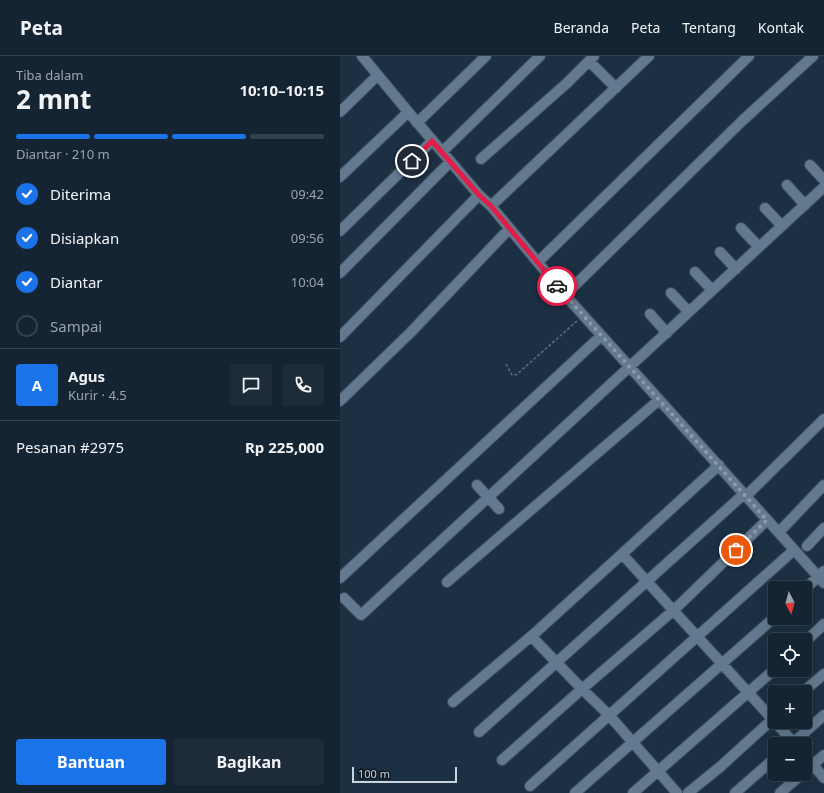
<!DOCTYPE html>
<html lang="id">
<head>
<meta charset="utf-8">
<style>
	:root { --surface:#152432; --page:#1e2c3a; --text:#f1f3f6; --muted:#9da4ac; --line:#34414d; --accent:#1a73e8 }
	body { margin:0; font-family:"Noto Sans",sans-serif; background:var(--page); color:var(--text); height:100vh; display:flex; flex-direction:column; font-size:15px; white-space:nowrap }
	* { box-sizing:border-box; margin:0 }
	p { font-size:13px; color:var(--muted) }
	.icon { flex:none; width:22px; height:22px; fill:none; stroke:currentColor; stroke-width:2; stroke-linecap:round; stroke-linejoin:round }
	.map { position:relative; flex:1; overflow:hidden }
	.sheet { display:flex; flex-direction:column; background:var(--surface); width:340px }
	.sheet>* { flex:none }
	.needle { width:26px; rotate:174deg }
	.fabs { position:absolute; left:428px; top:525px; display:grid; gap:8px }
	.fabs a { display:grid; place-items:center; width:44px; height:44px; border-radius:4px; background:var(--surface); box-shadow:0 4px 16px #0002,0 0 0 1px var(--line); font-size:20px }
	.scale { position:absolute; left:12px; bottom:10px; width:105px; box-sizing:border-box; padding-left:4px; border:2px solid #c8d5e1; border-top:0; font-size:11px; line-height:14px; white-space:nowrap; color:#c8d5e1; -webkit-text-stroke:3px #0e1720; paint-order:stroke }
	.pin { position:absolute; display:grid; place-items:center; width:34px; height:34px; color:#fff; margin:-17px; border:2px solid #fff; border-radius:50%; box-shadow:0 1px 4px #0007 }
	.courier { position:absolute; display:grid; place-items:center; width:40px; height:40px; margin:-20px; border:3px solid #e11d48; border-radius:50%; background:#fff; color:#222; box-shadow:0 1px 5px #0007 }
	.overview em { font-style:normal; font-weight:700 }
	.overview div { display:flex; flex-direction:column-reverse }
	.overview { display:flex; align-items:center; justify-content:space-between; height:68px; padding:0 16px }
	h1 { font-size:26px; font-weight:700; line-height:30px }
	.bar { display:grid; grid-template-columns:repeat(4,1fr); gap:6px 4px; align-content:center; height:48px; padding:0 16px }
	.bar i { height:5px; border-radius:3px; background:var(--line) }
	.bar .active { background:var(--accent) }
	.bar p { grid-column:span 4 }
	.line { display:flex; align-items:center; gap:10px; padding:0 16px; border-top:1px solid var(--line) }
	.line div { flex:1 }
	.round { display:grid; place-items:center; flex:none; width:42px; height:42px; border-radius:4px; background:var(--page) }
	ol { padding:0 16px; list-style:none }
	li { display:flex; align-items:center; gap:12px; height:44px }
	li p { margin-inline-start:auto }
	li .icon { padding:4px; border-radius:50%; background:var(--accent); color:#fff; stroke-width:4 }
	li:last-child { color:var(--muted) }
	li i { width:22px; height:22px; border:2px solid var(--line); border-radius:50% }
	.primary-button { display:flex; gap:8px; margin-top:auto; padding:8px 16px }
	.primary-button a { flex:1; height:46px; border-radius:4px; background:var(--accent); color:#fff; font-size:16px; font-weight:700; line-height:46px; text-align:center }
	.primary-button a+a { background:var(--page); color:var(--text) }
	header { display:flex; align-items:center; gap:24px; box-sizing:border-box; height:56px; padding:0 20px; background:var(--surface); border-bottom:1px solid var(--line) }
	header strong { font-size:19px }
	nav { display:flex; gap:22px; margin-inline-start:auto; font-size:14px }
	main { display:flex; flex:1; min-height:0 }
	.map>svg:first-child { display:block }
</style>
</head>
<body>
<header>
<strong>Peta</strong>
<nav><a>Beranda</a><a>Peta</a><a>Tentang</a><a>Kontak</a></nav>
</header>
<main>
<section class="sheet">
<div class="overview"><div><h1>2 mnt</h1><p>Tiba dalam</p></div><em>10:10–10:15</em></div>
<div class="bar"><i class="active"></i><i class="active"></i><i class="active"></i><i></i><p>Diantar · 210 m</p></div>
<ol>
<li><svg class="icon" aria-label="check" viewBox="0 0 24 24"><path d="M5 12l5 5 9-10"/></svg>Diterima<p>09:42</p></li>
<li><svg class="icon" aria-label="check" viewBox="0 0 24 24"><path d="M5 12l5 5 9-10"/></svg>Disiapkan<p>09:56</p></li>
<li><svg class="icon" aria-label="check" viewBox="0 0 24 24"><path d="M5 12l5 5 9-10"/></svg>Diantar<p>10:04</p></li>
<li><i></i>Sampai</li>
</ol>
<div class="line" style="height:72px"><b class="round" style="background:var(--accent);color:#fff">A</b><div><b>Agus</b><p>Kurir · 4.5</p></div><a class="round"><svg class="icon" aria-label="chat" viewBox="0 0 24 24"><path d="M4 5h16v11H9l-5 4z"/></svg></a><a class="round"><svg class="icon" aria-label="phone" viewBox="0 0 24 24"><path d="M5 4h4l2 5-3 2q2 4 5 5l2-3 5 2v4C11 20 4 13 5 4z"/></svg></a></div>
<div class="line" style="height:52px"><div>Pesanan #2975</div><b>Rp 225,000</b></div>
<div class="primary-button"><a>Bantuan</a><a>Bagikan</a></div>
</section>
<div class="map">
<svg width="484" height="737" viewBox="0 0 484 737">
	<rect width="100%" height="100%" fill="#1c3043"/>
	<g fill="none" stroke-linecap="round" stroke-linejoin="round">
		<g stroke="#3c4d5d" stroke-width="12">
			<path id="minor" d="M22 0 70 58
				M249 5 276 32
				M0 56 38 19
				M77 67 146 0
				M102 96 200 0
				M141 103 227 27 254 0
				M470 109 484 124
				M0 121 61 63 65 59 70 58 139 139
				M447 129 465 149
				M151 150 309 0
				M425 152 442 170
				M401 172 419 191
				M0 175 92 85
				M380 196 396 213
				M198 206 409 0
				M355 216 372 234
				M0 217 110 106
				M331 237 349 256
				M225 239 402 65 473 0
				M310 258 327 277
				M0 281 139 139 151 150 225 239 484 527
				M0 345 71 276 169 173
				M137 429 159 453
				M406 440 484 363
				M439 476 484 429
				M467 490 484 472
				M282 498 379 409
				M0 522 261 280
				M107 526 319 344
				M465 533 484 515
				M4 542 21 559 484 131
				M191 580 242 633 334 554 427 464
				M465 586 484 568
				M463 636 484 618
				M113 646 195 577 282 498 435 666
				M435 666 455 688
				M139 676 404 438
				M452 688 484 659
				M465 699 484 722
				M162 704 242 633 269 659 337 737
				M469 712 484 699
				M190 730 454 494
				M235 737 435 561
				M293 737 435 613
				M348 737 380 711 435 661
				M395 737 435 702
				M440 737 462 718"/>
		</g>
		<path stroke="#5c6d7e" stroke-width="1.5" stroke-dasharray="3 2" stroke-linecap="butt" d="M166 308 172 319H176L237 265"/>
		<use href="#minor" stroke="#63798f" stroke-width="10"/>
	</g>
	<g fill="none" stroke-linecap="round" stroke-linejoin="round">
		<path stroke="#8c9baa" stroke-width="4" stroke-dasharray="0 7.2" d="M217 230 427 464 396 494"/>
		<path stroke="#e11d48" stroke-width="5" d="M72 105 92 85 139 139 151 150 217 230"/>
	</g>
</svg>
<div class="fabs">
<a><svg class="needle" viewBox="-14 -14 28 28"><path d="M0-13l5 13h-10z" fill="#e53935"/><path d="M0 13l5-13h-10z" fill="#9da4ac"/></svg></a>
<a><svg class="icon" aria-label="locate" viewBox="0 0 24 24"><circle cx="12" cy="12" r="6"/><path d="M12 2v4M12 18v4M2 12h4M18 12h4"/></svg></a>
<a>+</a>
<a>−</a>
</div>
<div class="scale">100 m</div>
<div class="pin" style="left:396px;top:494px;background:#ea580c"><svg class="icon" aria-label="bag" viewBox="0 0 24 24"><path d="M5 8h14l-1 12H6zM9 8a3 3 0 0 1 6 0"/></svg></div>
<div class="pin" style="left:72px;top:105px;background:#1f2937"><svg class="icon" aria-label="home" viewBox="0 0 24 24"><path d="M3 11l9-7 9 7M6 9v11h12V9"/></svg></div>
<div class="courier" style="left:217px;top:230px"><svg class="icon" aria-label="car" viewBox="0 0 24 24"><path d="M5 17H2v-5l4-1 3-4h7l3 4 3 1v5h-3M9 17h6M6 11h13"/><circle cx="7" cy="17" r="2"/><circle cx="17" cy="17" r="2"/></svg></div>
</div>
</main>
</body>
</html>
